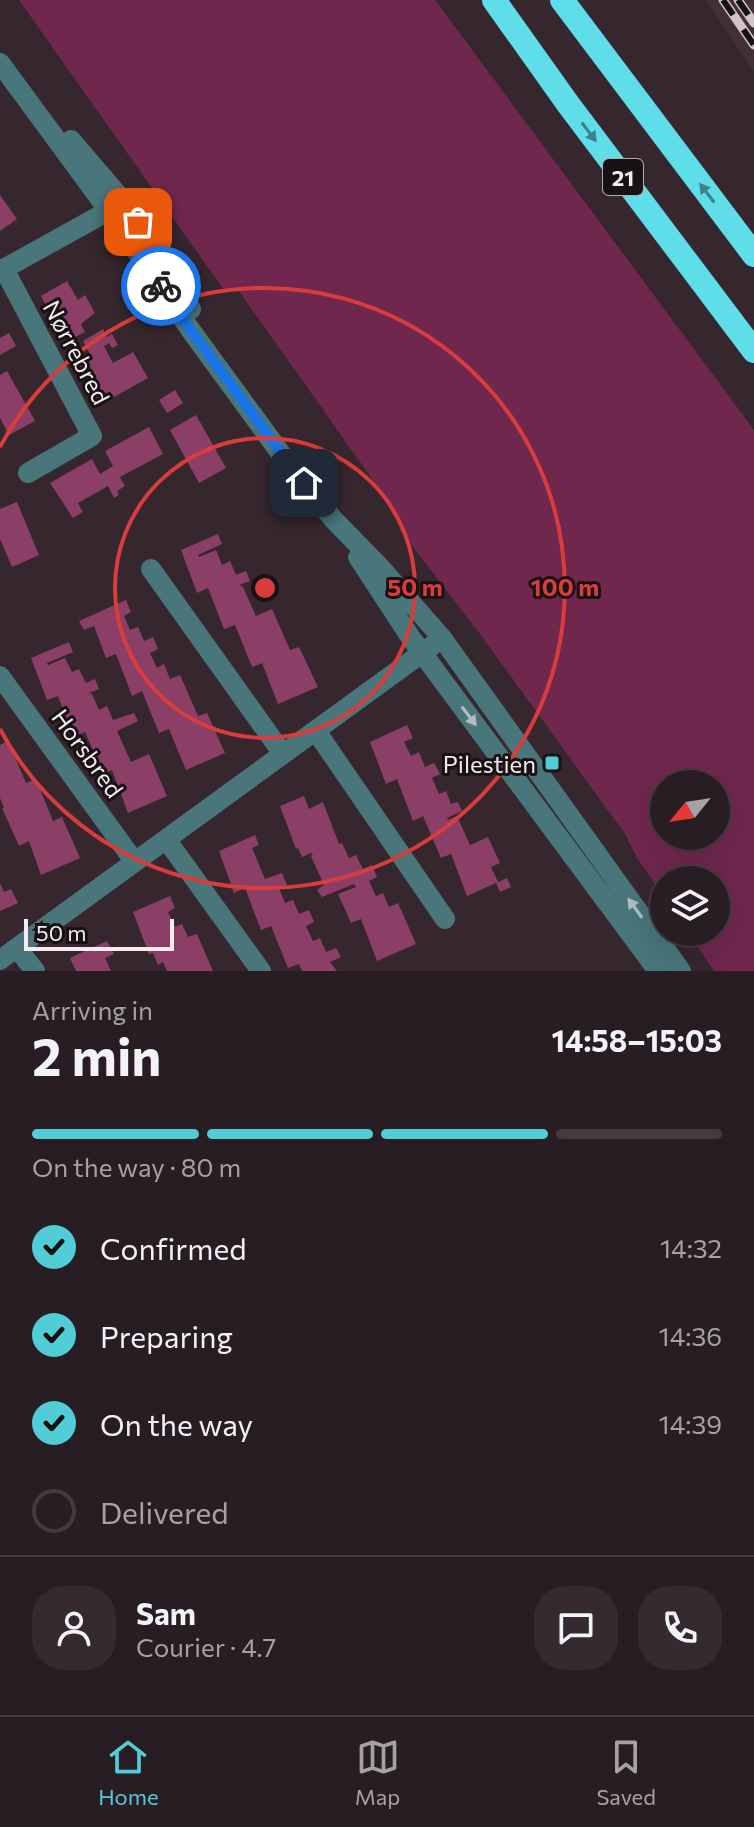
<!DOCTYPE html>
<html lang="en">
<head>
<meta charset="utf-8">
<style>
	:root { --surface:#281d22; --page:#342a2f; --text:#f1f3f6; --muted:#a5a2a5; --line:#443b40; --accent:#52ccd6 }
	body { margin:0; font-family:Commissioner,sans-serif; background:var(--page); color:var(--text); height:100vh; display:flex; flex-direction:column; font-size:30px; white-space:nowrap }
	* { box-sizing:border-box; margin:0 }
	p { font-size:26px; color:var(--muted) }
	.icon { flex:none; width:44px; height:44px; fill:none; stroke:currentColor; stroke-width:2; stroke-linecap:round; stroke-linejoin:round }
	.map { position:relative; height:971px; overflow:hidden }
	.sheet { display:flex; flex-direction:column; background:var(--surface); flex:1 }
	.sheet>* { flex:none }
	.needle { width:52px; rotate:240deg }
	.controls { position:absolute; left:650px; top:770px; display:grid; gap:16px }
	.controls a { display:grid; place-items:center; width:80px; height:80px; border-radius:50%; background:var(--surface); box-shadow:0 8px 32px #0002,0 0 0 2px var(--line); font-size:40px }
	.scale { position:absolute; left:24px; bottom:20px; width:150px; box-sizing:border-box; padding-left:8px; border:4px solid #f6ebf0; border-top:0; font-size:22px; line-height:28px; white-space:nowrap; color:#f6ebf0; -webkit-text-stroke:6px #181215; paint-order:stroke }
	.pin { position:absolute; display:grid; place-items:center; width:68px; height:68px; color:#fff; margin:-34px; border-radius:16px; box-shadow:0 4px 12px #0006 }
	.courier { position:absolute; display:grid; place-items:center; width:80px; height:80px; margin:-40px; border:6px solid #1a73e8; border-radius:50%; background:#fff; color:#222; box-shadow:0 2px 10px #0007 }
	.head em { font-style:normal; font-weight:700 }
	.head div { display:flex; flex-direction:column-reverse }
	.head { display:flex; align-items:center; justify-content:space-between; height:136px; padding:0 32px }
	h1 { font-size:52px; font-weight:700; line-height:60px }
	.bar { display:grid; grid-template-columns:repeat(4,1fr); gap:12px 8px; align-content:center; height:96px; padding:0 32px }
	.bar i { height:10px; border-radius:6px; background:var(--line) }
	.bar .on { background:var(--accent) }
	.bar p { grid-column:span 4 }
	.line { display:flex; align-items:center; gap:20px; padding:0 32px; border-top:2px solid var(--line) }
	.line div { flex:1 }
	.round { display:grid; place-items:center; flex:none; width:84px; height:84px; border-radius:32px; background:var(--page) }
	ol { padding:0 32px; list-style:none }
	li { display:flex; align-items:center; gap:24px; height:88px }
	li p { margin-inline-start:auto }
	li .icon { padding:8px; border-radius:50%; background:var(--accent); color:#111; stroke-width:4 }
	li:last-child { color:var(--muted) }
	li i { width:44px; height:44px; border:4px solid var(--line); border-radius:50% }
	.tab-bar { display:flex; justify-content:space-around; align-items:center; height:112px; border-top:2px solid var(--line); background:var(--surface); font-size:22px; color:var(--muted) }
	.tab-bar a { display:grid; justify-items:center; gap:4px }
	.tab-bar .on { color:var(--accent) }
	.map>svg:first-child { display:block }
</style>
</head>
<body>
<div class="map">
<svg width="754" height="971" viewBox="0 0 754 971">
	<rect width="100%" height="100%" fill="#35272d"/>
	<path fill="#442f38" d="M706 0H754V72Z"/>
	<path fill="#6f274e" fill-rule="evenodd" d="M19 0H435L754 430V971H714L688 932H716V880H664V897L637 858 625 834 480 634 400 530 404 524 236 287 224 290ZM664 784H716V836H664Z"/>
	<path fill="#8b3f66" d="M0 195 17 219 0 231Z
		M67 281 78 300 85 295 95 313 81 324 85 332 69 340 65 333 62 335 41 296Z
		M103 329 107 337 112 334 118 345 112 348 109 343 104 346 113 363 133 352 148 378 100 405 77 362 90 354 83 341Z
		M9 333 16 346 0 355V338Z
		M7 371 35 421 9 435 0 418V375Z
		M175 390 183 403 167 413 159 400Z
		M196 415 226 468 199 483 170 430Z
		M149 427 163 454 120 477 125 486 117 491 119 495 114 498 108 486 78 503 83 512 73 518 50 483 92 459 100 474 113 466 105 451Z
		M17 502 39 555 12 567 0 539V509Z
		M218 534 222 544 198 555 199 557 216 550 222 565 230 561 236 575 246 571 250 581 239 585 243 587 256 616 272 609 290 650 299 647 318 687 278 704 262 663 252 667 235 625 224 629 208 588 197 593 181 550Z
		M126 600 131 612 124 616 130 630 138 627 144 641 153 637 158 649 150 653 157 668 164 664 170 679 180 675 198 716 207 713 225 753 186 770 169 729 159 733 142 691 132 696 116 654 106 658 94 626 84 630 79 621Z
		M69 642 73 652 47 663 48 665 65 658 72 672 79 669 86 683 95 679 99 689 89 693 92 694 99 710 107 706 113 720 134 713 138 721 117 731 131 762 149 754 167 796 128 813 112 770 103 774 85 732 74 737 58 696 47 700 31 658Z
		M407 725 413 738 404 742 411 756 419 752 425 767 434 763 440 774 432 778 439 794 446 791 451 804 458 802 462 811 447 818 448 820 457 816 470 845 488 837 500 863 491 867 498 882 467 896 451 854 441 858 423 816 413 821 397 779 386 784 370 742Z
		M8 741 26 783 36 779 53 821 62 817 80 858 41 875 29 841 19 846 2 808H4L0 798V745Z
		M304 796 309 809 323 802 339 844 342 843 349 858 356 855 363 869 372 865 377 877 369 881 376 896 383 893 389 907 398 903 416 944 377 961 361 919 351 923 338 894 356 887 354 884 322 897 317 890 324 885 311 856 313 855 311 853 302 857 298 848 296 849 280 806Z
		M255 835 259 845 252 848 265 879 282 873 287 885 279 888 285 903 293 900 299 914 309 910 314 922 306 926 313 941 320 938 326 952 336 948 341 957 330 962 337 971H302L299 964 288 968 271 926 261 930 245 888 234 893 219 851Z
		M507 878 511 887 500 892 496 883Z
		M0 883 4 892 11 889 18 903 0 911Z
		M170 896 175 908 168 912 175 927 182 924 188 937 197 934 213 971H167L163 962 158 965 153 953 149 954 133 912Z
		M107 941 114 954 105 958 111 971H76L70 958Z"/>
	<g fill="none" stroke-linecap="round" stroke-linejoin="round">
		<path stroke="#48767b" stroke-width="20" d="M0 63 109 211 192 332 290 466 333 519 380 567 442 638 681 971
			M71 140 124 202 191 309
			M4 269 92 436 28 473
			M0 271 119 205
			M358 557 411 638 658 971
			M151 569 283 754
			M0 676 134 861
			M316 731 445 919
			M166 839 261 971
			M17 948 35 971
			M0 960 433 645"/>
		<path stroke="#5fdeea" stroke-width="24" d="M494 0 568 104 754 351
			M562 0 754 255"/>
		<g stroke="#d0c5ca" stroke-width="9">
			<path id="rail" d="M723 0 754 45
				M738 0 754 23"/>
		</g>
		<use href="#rail" stroke="#181215" stroke-width="6" stroke-dasharray="18" stroke-linecap="butt"/>
	</g>
	<defs><path id="oneway-solid" d="M-6-.8H1V-3.2L6.5 0L1 3.2V.8H-6Z" transform="scale(2)"/></defs>
	<g fill="#3f828a">
		<use href="#oneway-solid" transform="translate(589 132) rotate(53)"/>
		<use href="#oneway-solid" transform="translate(707 193) rotate(-127)"/>
	</g>
	<g fill="#b0bcc1">
		<use href="#oneway-solid" transform="translate(469 716) rotate(53)"/>
		<use href="#oneway-solid" transform="translate(635 908) rotate(-126)"/>
	</g>
	<g fill="none" stroke-linecap="round" stroke-linejoin="round">
		<path stroke="#b2a6ac" stroke-width="8" stroke-dasharray="0 14.4" d="M138 222 124 202 109 211 161 286"/>
		<path stroke="#1a73e8" stroke-width="10" d="M161 286 192 332 304 483"/>
	</g>
	<g fill="none" stroke="#d93c3c" stroke-width="4">
		<circle cx="265" cy="588" r="150"/>
		<path d="M0 447A300 300 0 1 1 0 729"/>
	</g>
	<rect fill="#52ccd6" stroke="#181215" stroke-width="3" x="544" y="755" width="16" height="16" rx="4"/>
	<g text-anchor="middle" dominant-baseline="central" stroke-width="6" stroke-linejoin="round" paint-order="stroke">
		<rect fill="#181215" stroke="#b3aaae" stroke-width="2" x="603" y="159" width="40" height="36" rx="6"/>
		<g font-size="22" font-weight="bold" fill="#f6ebf0">
			<text x="623" y="177">21</text>
		</g>
		<g font-size="24" fill="#f6ebf0" stroke="#181215">
			<text transform="translate(77 352) rotate(62)">Nørrebred</text>
			<text transform="translate(88 753) rotate(54)">Horsbred</text>
		</g>
		<g font-size="24" fill="#f6ebf0" stroke="#181215" text-anchor="end">
			<text x="536" y="763">Pilestien</text>
		</g>
	</g>
	<circle cx="265" cy="588" r="12" fill="#d93c3c" stroke="#181215" stroke-width="4"/>
	<g font-size="24" text-anchor="middle" font-weight="bold" fill="#d93c3c" stroke="#181215" stroke-width="6" stroke-linejoin="round" paint-order="stroke">
		<text x="415" y="596">50 m</text>
		<text x="565" y="596">100 m</text>
	</g>
</svg>
<div class="controls">
<a><svg class="needle" viewBox="-14 -14 28 28"><path d="M0-13l5 13h-10z" fill="#e53935"/><path d="M0 13l5-13h-10z" fill="#a5a2a5"/></svg></a>
<a><svg class="icon" aria-label="layers" viewBox="0 0 24 24"><path d="M12 4l9 5-9 5-9-5zM3 14l9 5 9-5"/></svg></a>
</div>
<div class="scale">50 m</div>
<div class="pin" style="left:138px;top:222px;background:#ea580c"><svg class="icon" aria-label="bag" viewBox="0 0 24 24"><path d="M5 8h14l-1 12H6zM9 8a3 3 0 0 1 6 0"/></svg></div>
<div class="pin" style="left:304px;top:483px;background:#1f2937"><svg class="icon" aria-label="home" viewBox="0 0 24 24"><path d="M3 11l9-7 9 7M6 9v11h12V9"/></svg></div>
<div class="courier" style="left:161px;top:286px"><svg class="icon" aria-label="bike" viewBox="0 0 24 24"><circle cx="6" cy="16" r="4"/><circle cx="18" cy="16" r="4"/><path d="M6 16l4-8h5l3 8M10 8l3 8H6M13 5h3"/></svg></div>
</div>
<section class="sheet">
<div class="head"><div><h1>2 min</h1><p>Arriving in</p></div><em>14:58–15:03</em></div>
<div class="bar"><i class="on"></i><i class="on"></i><i class="on"></i><i></i><p>On the way · 80 m</p></div>
<ol>
<li><svg class="icon" aria-label="check" viewBox="0 0 24 24"><path d="M5 12l5 5 9-10"/></svg>Confirmed<p>14:32</p></li>
<li><svg class="icon" aria-label="check" viewBox="0 0 24 24"><path d="M5 12l5 5 9-10"/></svg>Preparing<p>14:36</p></li>
<li><svg class="icon" aria-label="check" viewBox="0 0 24 24"><path d="M5 12l5 5 9-10"/></svg>On the way<p>14:39</p></li>
<li><i></i>Delivered</li>
</ol>
<div class="line" style="height:144px"><a class="round"><svg class="icon" aria-label="person" viewBox="0 0 24 24"><circle cx="12" cy="8" r="4"/><path d="M4 21q1-7 8-7t8 7"/></svg></a><div><b>Sam</b><p>Courier · 4.7</p></div><a class="round"><svg class="icon" aria-label="chat" viewBox="0 0 24 24"><path d="M4 5h16v11H9l-5 4z"/></svg></a><a class="round"><svg class="icon" aria-label="phone" viewBox="0 0 24 24"><path d="M5 4h4l2 5-3 2q2 4 5 5l2-3 5 2v4C11 20 4 13 5 4z"/></svg></a></div>
</section>
<nav class="tab-bar">
<a class="on"><svg class="icon" aria-label="home" viewBox="0 0 24 24"><path d="M3 11l9-7 9 7M6 9v11h12V9"/></svg>Home</a>
<a><svg class="icon" aria-label="map" viewBox="0 0 24 24"><path d="M3 6l6-2 6 2 6-2v14l-6 2-6-2-6 2zM9 4v14M15 6v14"/></svg>Map</a>
<a><svg class="icon" aria-label="saved" viewBox="0 0 24 24"><path d="M7 4h10v16l-5-4-5 4z"/></svg>Saved</a>
</nav>
</body>
</html>
